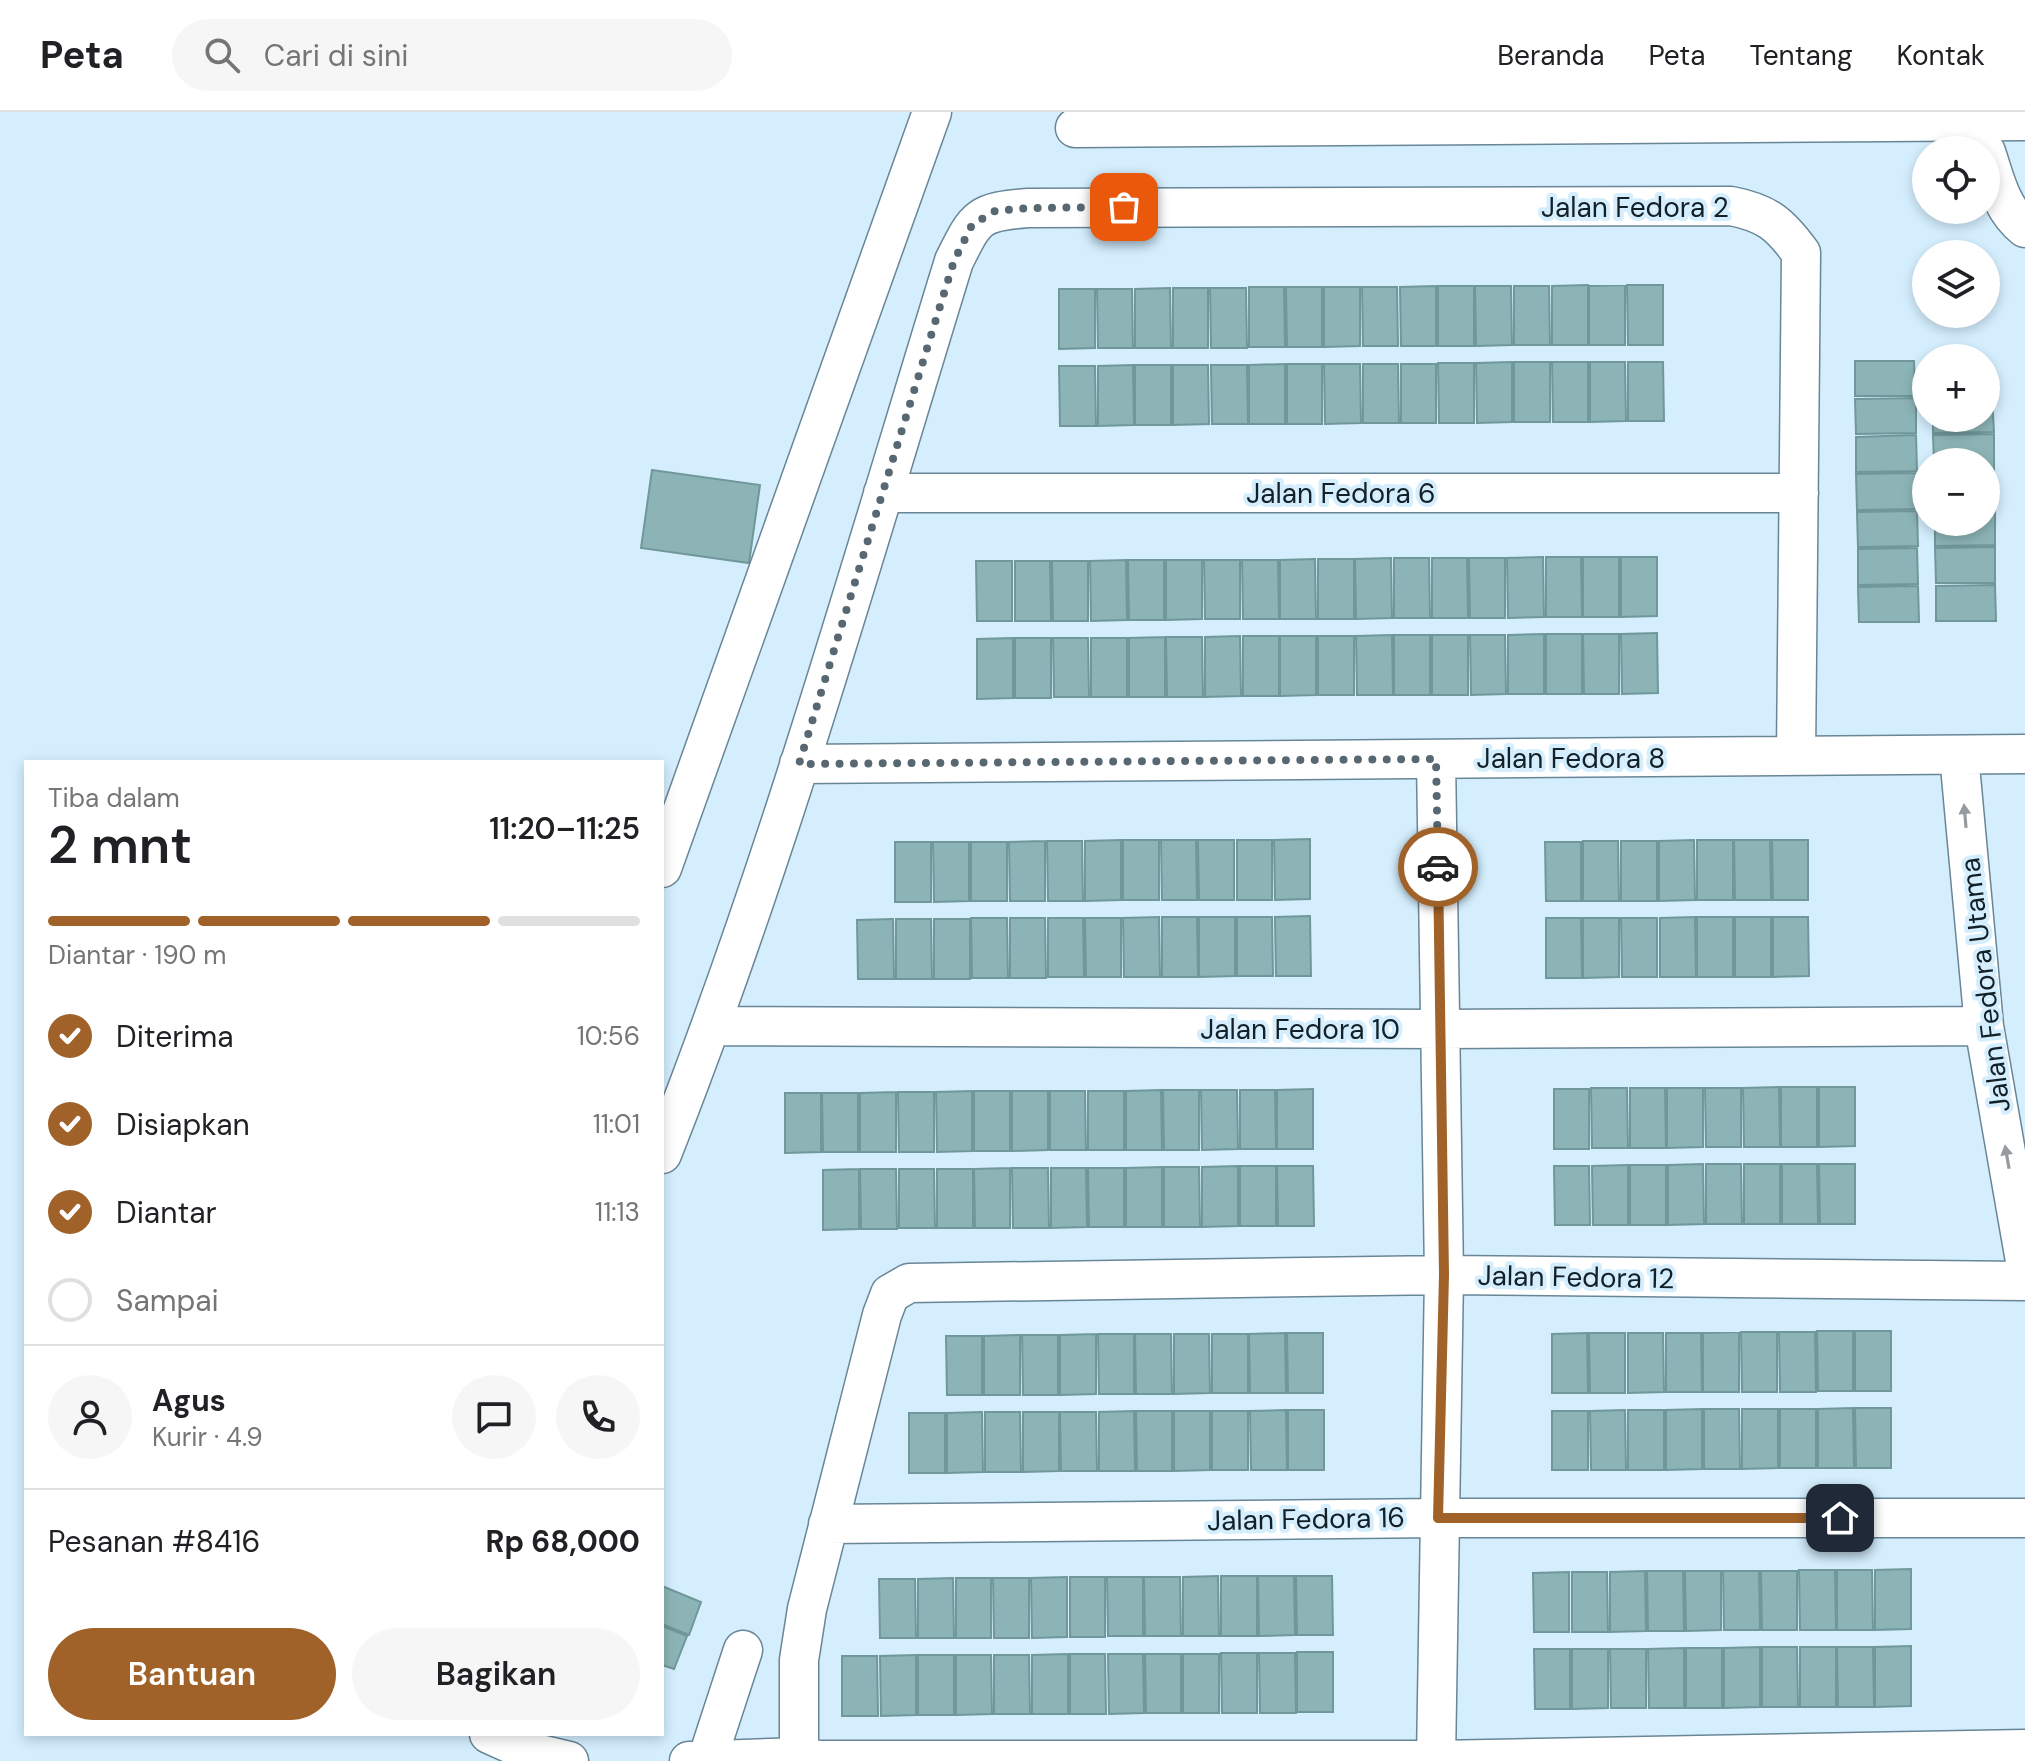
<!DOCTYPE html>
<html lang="id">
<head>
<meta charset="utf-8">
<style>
	:root { --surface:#fff; --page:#f6f6f6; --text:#202124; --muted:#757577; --line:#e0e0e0; --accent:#a06228 }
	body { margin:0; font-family:"DM Sans",sans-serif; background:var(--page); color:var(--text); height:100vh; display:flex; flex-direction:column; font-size:30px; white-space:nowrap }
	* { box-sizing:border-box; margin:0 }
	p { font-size:26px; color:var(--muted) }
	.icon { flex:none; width:44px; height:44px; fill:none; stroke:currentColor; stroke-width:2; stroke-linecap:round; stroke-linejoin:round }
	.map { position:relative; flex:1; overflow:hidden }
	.sheet { position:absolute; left:24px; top:648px; width:640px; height:976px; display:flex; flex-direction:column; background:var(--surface); border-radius:0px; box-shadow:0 4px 12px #0003 }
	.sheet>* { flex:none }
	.buttons { position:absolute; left:1912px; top:24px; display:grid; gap:16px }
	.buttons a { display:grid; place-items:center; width:88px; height:88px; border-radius:50%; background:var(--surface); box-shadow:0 4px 12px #0003; font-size:40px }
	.pin { position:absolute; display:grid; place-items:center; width:68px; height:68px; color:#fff; margin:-34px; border-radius:16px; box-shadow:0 4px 12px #0006 }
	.courier { position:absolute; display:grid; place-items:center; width:80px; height:80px; margin:-40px; border:6px solid #a06228; border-radius:50%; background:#fff; color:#222; box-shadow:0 2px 10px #0007 }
	.overview em { font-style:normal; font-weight:600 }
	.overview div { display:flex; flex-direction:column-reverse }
	.overview { display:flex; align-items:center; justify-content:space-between; height:136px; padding:0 24px }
	h1 { font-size:52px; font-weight:600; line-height:60px }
	.bar { display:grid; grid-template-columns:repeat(4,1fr); gap:12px 8px; align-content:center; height:96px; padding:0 24px }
	.bar i { height:10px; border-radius:6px; background:var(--line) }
	.bar .selected { background:var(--accent) }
	.bar p { grid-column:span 4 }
	.line { display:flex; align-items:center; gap:20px; padding:0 24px; border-top:2px solid var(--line) }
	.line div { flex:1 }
	.round { display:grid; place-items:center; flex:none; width:84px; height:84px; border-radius:42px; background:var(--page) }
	ol { padding:0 24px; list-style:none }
	li { display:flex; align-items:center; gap:24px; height:88px }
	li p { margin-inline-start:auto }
	li .icon { padding:8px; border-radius:50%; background:var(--accent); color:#fff; stroke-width:4 }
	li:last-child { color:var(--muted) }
	li i { width:44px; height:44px; border:4px solid var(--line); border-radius:50% }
	.action { display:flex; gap:16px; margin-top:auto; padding:16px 24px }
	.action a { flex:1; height:92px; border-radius:48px; background:var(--accent); color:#fff; font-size:32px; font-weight:600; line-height:92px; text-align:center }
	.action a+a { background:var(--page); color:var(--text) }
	header { display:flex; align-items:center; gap:48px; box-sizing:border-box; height:112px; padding:0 40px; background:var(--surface); border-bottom:2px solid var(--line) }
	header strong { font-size:38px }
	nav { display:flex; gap:44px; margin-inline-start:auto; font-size:28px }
	.search { width:560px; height:72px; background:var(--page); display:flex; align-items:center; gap:20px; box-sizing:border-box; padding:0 28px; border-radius:44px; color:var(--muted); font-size:30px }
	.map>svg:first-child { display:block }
</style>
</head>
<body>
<header>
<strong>Peta</strong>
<div class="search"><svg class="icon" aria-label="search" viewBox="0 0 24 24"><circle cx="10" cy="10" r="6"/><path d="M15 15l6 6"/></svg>Cari di sini</div>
<nav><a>Beranda</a><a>Peta</a><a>Tentang</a><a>Kontak</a></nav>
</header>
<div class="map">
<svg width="2025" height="1649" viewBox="0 0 2025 1649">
	<rect width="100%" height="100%" fill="#d4eefe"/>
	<path fill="#8cb4b6" stroke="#709799" stroke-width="2" d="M1588 173V233H1552V174Z
		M1625 173V233H1589V174Z
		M1627 173H1663V233H1628Z
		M1436 174V234H1401L1400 175Z
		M1438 174H1474V234H1438Z
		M1475 174H1511L1512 233 1476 234Z
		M1514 174H1549L1550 233H1514Z
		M1249 175H1284L1285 235H1249Z
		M1286 175H1322V235H1287Z
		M1324 175H1360V234L1324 235Z
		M1362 175H1397L1398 234H1363Z
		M1170 176 1171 236H1135V177Z
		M1173 176H1208V236H1173Z
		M1210 176H1246L1247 236H1211Z
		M1059 177H1095V236L1059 237Z
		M1097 177H1132L1133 236H1098Z
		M1855 249H1914L1915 284H1855Z
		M1512 250V310L1477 311 1476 251Z
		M1514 250H1550V310H1514Z
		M1552 250H1588V310H1553Z
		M1590 250H1625L1626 309 1590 310Z
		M1628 250H1663L1664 309H1628Z
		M1438 251H1474V311H1439Z
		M1285 252V312H1249V253Z
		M1287 252H1322V312H1287Z
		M1324 252H1360L1361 311 1325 312Z
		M1363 252H1398L1399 311H1363Z
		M1401 252H1436V311H1401Z
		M1133 253 1134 313 1098 314V254Z
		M1135 253H1171V313H1135Z
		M1173 253H1208L1209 312 1173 313Z
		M1211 253H1247L1248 312H1212Z
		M1059 254H1095L1096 314H1060Z
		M1992 284 1994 320 1933 321V306H1986V285Z
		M1916 286V321L1856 322 1855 287Z
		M1994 322V358H1986V350H1934L1933 323Z
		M1916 323 1917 359 1856 360V325Z
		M652 358 760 373 749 451 641 436Z
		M1986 360H1994L1995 395H1986Z
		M1917 361V397L1857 398 1856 362Z
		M1986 398H1995V433L1935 434V410H1986Z
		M1917 399 1918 434 1858 435 1857 400Z
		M1995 435V471H1936L1935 436Z
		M1917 436 1918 472 1858 473V437Z
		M1543 445 1544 505 1508 506 1507 446Z
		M1546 445H1581L1582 505H1546Z
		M1583 445H1619V505H1583Z
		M1621 445H1657V504L1621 505Z
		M1391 446 1392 506 1356 507 1355 447Z
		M1394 446H1429L1430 506H1394Z
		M1432 446H1467L1468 506H1432Z
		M1469 446H1505V506H1470Z
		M1315 447 1316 507H1280V448Z
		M1318 447H1354V507H1318Z
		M1126 448 1127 508 1091 509 1090 449Z
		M1128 448H1164V508H1129Z
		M1166 448H1202V507L1166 508Z
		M1204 448H1240V507H1205Z
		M1242 448H1278L1279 507H1243Z
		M976 449H1012V509H977Z
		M1015 449H1050L1051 509H1015Z
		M1052 449H1088V509H1053Z
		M1995 473 1996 509H1936V474Z
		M1918 474 1919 510H1859L1858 475Z
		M1657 521 1658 581 1622 582 1621 522Z
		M1544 522V582H1508V523Z
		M1546 522H1582V582H1546Z
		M1583 522H1619V582H1584Z
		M1392 523 1393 583H1357L1356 524Z
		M1394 523H1430V583H1394Z
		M1432 523H1468V583H1432Z
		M1470 523H1505L1506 582 1471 583Z
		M1240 524 1241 584 1205 585V525Z
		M1243 524H1279V584H1243Z
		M1280 524H1316V583L1280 584Z
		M1318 524H1354V583H1318Z
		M1165 525V585H1129V526Z
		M1166 525H1202L1203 585H1167Z
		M1013 526V586L977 587V527Z
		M1015 526H1051V586H1015Z
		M1053 526H1088L1089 585H1054Z
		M1091 526H1127V585H1091Z
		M1310 727V787L1275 788 1274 728Z
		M1121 728V788L1085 789V729Z
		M1123 728H1159V788H1123Z
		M1161 728H1196L1197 788H1162Z
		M1198 728H1234V788H1199Z
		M1237 728H1272V788H1237Z
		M1694 728 1695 788 1659 789V729Z
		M1697 728H1733V788H1697Z
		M1734 728H1770L1771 788H1735Z
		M1772 728H1808V788H1773Z
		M1045 729V789H1010L1009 730Z
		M1047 729H1082L1083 789H1048Z
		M1583 729H1618L1619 789H1583Z
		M1621 729H1657V789H1621Z
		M895 730H931V790H895Z
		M933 730H969V789L934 790Z
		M971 730H1007V789H971Z
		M1545 730H1581V789H1546Z
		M1310 804 1311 864H1276L1275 805Z
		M1159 805 1160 865H1124L1123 806Z
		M1162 805H1197L1198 865H1162Z
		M1199 805H1235V864L1199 865Z
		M1237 805H1272L1273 864H1237Z
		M1695 805 1696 865H1660V806Z
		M1697 805H1733V865H1697Z
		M1735 805H1771V865H1735Z
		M1773 805H1808L1809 864 1773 865Z
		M971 806H1007L1008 866H972Z
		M1010 806H1045L1046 866H1010Z
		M1048 806H1083L1084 865H1048Z
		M1085 806H1121V865H1086Z
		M1546 806H1581L1582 866H1546Z
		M1583 806H1619V865L1583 866Z
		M1621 806H1657V865H1622Z
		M893 807 894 867H858L857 808Z
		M896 807H931L932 867H896Z
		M934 807H970V867H934Z
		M1779 975 1780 1035H1744L1743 976Z
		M1781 975H1817V1035H1781Z
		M1819 975H1855V1034L1819 1035Z
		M1591 976H1627L1628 1036H1592Z
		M1630 976H1665L1666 1036H1630Z
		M1667 976H1703V1035L1667 1036Z
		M1705 976H1741V1035H1706Z
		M1313 977V1037H1277V978Z
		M1554 977H1589V1037H1554Z
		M1161 978 1162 1038H1126V979Z
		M1163 978H1199V1038H1164Z
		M1201 978H1237L1238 1037 1202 1038Z
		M1240 978H1275L1276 1037H1240Z
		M972 979V1039L937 1040 936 980Z
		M974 979H1010V1039H974Z
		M1012 979H1048V1038L1012 1039Z
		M1050 979H1085L1086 1038H1050Z
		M1088 979H1124V1038H1088Z
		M896 980V1040H860V981Z
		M898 980H934V1040H899Z
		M785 981H821V1040L785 1041Z
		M822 981H858V1040H823Z
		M1703 1052 1704 1112 1668 1113V1053Z
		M1706 1052H1741L1742 1112H1706Z
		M1744 1052H1780V1112H1744Z
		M1782 1052H1817L1818 1112H1782Z
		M1819 1052H1855V1112H1820Z
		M1628 1053V1113H1593L1592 1054Z
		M1630 1053H1666V1113H1630Z
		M1238 1054V1114L1202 1115V1055Z
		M1240 1054H1276V1114H1240Z
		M1277 1054H1313L1314 1114H1278Z
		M1554 1054H1589L1590 1113H1555Z
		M1162 1055V1115H1126V1056Z
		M1164 1055H1199L1200 1115H1164Z
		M1010 1056V1116H975L974 1057Z
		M1012 1056H1048L1049 1116H1013Z
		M1051 1056H1086L1087 1115 1051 1116Z
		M1088 1056H1124V1115H1089Z
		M859 1057V1117L823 1118V1058Z
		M860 1057H896L897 1117H861Z
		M899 1057H934L935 1116H899Z
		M937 1057H973V1116H937Z
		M1817 1219H1853V1279H1818Z
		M1855 1219H1891V1279H1855Z
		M1739 1220V1280H1703V1221Z
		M1741 1220H1777V1280H1742Z
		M1779 1220H1815L1816 1280H1780Z
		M1285 1221 1286 1281H1250L1249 1222Z
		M1287 1221H1323V1281H1288Z
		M1587 1221 1588 1281H1552V1222Z
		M1589 1221H1625V1281H1590Z
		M1628 1221H1663L1664 1280 1628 1281Z
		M1666 1221H1701L1702 1280H1666Z
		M1096 1222V1282L1060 1283V1223Z
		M1098 1222H1134V1282H1099Z
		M1135 1222H1171L1172 1282H1136Z
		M1174 1222H1209L1210 1281 1174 1282Z
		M1212 1222H1248V1281H1212Z
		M1020 1223V1283H984V1224Z
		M1022 1223H1058V1283H1023Z
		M946 1224H982V1283H947Z
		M1853 1296 1854 1356H1818V1297Z
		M1855 1296H1891V1356H1856Z
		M1702 1297V1357L1666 1358V1298Z
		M1704 1297H1739L1740 1357H1704Z
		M1742 1297H1778V1356L1742 1357Z
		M1780 1297H1816V1356H1780Z
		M1286 1298 1287 1358H1251L1250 1299Z
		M1288 1298H1324V1358H1288Z
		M1625 1298 1626 1358H1591L1590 1299Z
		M1628 1298H1664V1358H1628Z
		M1134 1299 1135 1359H1099V1300Z
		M1136 1299H1172V1359H1137Z
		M1174 1299H1210V1358L1174 1359Z
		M1212 1299H1248V1358H1212Z
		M1552 1299H1588V1358H1552Z
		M982 1300 983 1360 947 1361V1301Z
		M985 1300H1020L1021 1360H985Z
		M1023 1300H1059V1359L1023 1360Z
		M1060 1300H1096L1097 1359H1061Z
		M909 1301H945V1361H909Z
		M1911 1457V1517L1875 1518V1458Z
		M1799 1458H1835L1836 1518H1800Z
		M1837 1458H1872L1873 1518H1837Z
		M1645 1459 1646 1519 1610 1520V1460Z
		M1647 1459H1683L1684 1519H1648Z
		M1685 1459H1721V1518L1686 1519Z
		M1723 1459H1759L1760 1518H1724Z
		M1761 1459H1797V1518H1762Z
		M1569 1460V1520H1534L1533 1461Z
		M1572 1460H1607L1608 1520H1572Z
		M1218 1464 1219 1524H1183V1465Z
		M1221 1464H1257V1524H1221Z
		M1258 1464H1294L1295 1523 1259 1524Z
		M1296 1464H1332L1333 1523H1297Z
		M1067 1465V1525L1032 1526 1031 1466Z
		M1070 1465H1105V1525H1070Z
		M1107 1465H1143V1524H1108Z
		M1144 1465H1180L1181 1524H1145Z
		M953 1466 954 1526H918V1467Z
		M956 1466H991V1526H956Z
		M993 1466H1029V1526H994Z
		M879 1467H915L916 1526H880Z
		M662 1474 701 1490 689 1523 662 1512Z
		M662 1514 687 1524 674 1557 662 1553Z
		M1911 1534V1594L1875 1595V1535Z
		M1760 1535V1595L1724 1596V1536Z
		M1762 1535H1797L1798 1595H1762Z
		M1800 1535H1836V1595H1800Z
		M1837 1535H1873L1874 1595H1838Z
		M1684 1536V1596H1649L1648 1537Z
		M1686 1536H1722V1596H1686Z
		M1534 1537H1570V1597H1535Z
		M1572 1537H1608V1596L1572 1597Z
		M1610 1537H1646V1596H1611Z
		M1297 1540H1333V1600H1297Z
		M1221 1541H1257V1601H1222Z
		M1259 1541H1295L1296 1601H1260Z
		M1068 1542V1602H1032V1543Z
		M1070 1542H1105L1106 1602H1070Z
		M1108 1542H1143L1144 1601 1109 1602Z
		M1145 1542H1181V1601H1146Z
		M1183 1542H1219V1601H1183Z
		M916 1543V1603L881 1604 880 1544Z
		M918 1543H954V1603H918Z
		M956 1543H991L992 1602 956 1603Z
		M994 1543H1029L1030 1602H994Z
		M842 1544H877L878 1604H842Z"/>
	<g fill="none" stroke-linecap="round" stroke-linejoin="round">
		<g stroke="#688697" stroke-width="41">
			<path id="minor" d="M1075 16 2025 9
				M1986 40C1995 67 2001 97 2025 116
				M883 381H1799
				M1959 643 1984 914 2025 1149
				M1436 647 1444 1163 1436 1648
				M799 652 2025 642
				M662 756 932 0
				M712 914 1441 917 1984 914
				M662 1042C777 751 862 448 954 149 976 105 977 100 1028 96L1731 94C1767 101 1780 112 1801 141L1796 644
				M828 1412 1438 1406H2025
				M489 1622 527 1639 569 1649
				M799 1645V1548L807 1497 882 1203 890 1182 909 1171 1444 1163 2025 1169
				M707 1648 743 1538
				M689 1649 799 1645 820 1648H1436L2025 1637"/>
		</g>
		<use href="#minor" stroke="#fff" stroke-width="38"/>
	</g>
	<defs><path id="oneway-solid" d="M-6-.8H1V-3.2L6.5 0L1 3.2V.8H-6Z" transform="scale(2)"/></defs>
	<g fill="#959b9e">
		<use href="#oneway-solid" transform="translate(1965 704) rotate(-95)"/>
		<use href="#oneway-solid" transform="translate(2007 1045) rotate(-100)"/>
	</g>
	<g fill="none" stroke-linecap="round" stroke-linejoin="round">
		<path stroke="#576872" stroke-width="8" stroke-dasharray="0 14.4" d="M1124 95 1028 96 995 99 972 113 954 149 799 652 1436 647 1438 755"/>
		<path stroke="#a06228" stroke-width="10" d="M1438 755 1444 1163 1438 1406H1840"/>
	</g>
	<g text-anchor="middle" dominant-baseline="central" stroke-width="8" stroke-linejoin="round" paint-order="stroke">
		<g font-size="28" fill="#142027" stroke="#d4eefe">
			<text x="1635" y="95">Jalan Fedora 2</text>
			<text x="1341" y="381">Jalan Fedora 6</text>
			<text x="1571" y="646">Jalan Fedora 8</text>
			<text transform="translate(1985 873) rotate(-97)">Jalan Fedora Utama</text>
			<text x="1300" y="917">Jalan Fedora 10</text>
			<text transform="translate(1576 1165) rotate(1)">Jalan Fedora 12</text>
			<text transform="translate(1306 1407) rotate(-1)">Jalan Fedora 16</text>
		</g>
	</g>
</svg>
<div class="buttons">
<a><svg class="icon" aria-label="locate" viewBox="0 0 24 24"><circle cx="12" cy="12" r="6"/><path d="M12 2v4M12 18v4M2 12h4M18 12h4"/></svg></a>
<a><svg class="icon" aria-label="layers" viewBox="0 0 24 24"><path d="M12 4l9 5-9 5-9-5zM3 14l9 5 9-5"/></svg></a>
<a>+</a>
<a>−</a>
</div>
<div class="pin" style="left:1124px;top:95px;background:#ea580c"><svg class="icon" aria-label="bag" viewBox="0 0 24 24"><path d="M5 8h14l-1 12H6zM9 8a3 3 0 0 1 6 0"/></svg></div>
<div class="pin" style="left:1840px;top:1406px;background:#1f2937"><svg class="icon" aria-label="home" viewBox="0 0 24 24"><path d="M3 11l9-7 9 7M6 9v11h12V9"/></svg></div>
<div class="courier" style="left:1438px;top:755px"><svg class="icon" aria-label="car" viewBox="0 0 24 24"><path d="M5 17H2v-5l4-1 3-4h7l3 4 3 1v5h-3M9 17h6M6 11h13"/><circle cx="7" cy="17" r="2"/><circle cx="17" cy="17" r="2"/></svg></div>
<section class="sheet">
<div class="overview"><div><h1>2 mnt</h1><p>Tiba dalam</p></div><em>11:20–11:25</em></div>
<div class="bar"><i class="selected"></i><i class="selected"></i><i class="selected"></i><i></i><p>Diantar · 190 m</p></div>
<ol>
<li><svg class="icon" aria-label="check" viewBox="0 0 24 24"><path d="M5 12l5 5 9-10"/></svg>Diterima<p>10:56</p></li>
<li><svg class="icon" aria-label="check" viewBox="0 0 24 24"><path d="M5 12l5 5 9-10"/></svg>Disiapkan<p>11:01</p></li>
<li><svg class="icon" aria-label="check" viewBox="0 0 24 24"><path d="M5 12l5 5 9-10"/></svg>Diantar<p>11:13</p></li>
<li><i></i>Sampai</li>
</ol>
<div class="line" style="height:144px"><a class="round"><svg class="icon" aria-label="person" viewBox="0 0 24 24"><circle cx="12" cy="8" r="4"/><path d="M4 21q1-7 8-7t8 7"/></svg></a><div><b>Agus</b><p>Kurir · 4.9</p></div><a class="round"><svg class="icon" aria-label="chat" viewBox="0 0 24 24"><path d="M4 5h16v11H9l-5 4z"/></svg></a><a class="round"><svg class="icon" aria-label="phone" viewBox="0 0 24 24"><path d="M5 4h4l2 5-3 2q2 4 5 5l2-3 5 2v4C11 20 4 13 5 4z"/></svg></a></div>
<div class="line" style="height:104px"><div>Pesanan #8416</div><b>Rp 68,000</b></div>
<div class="action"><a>Bantuan</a><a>Bagikan</a></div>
</section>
</div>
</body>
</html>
